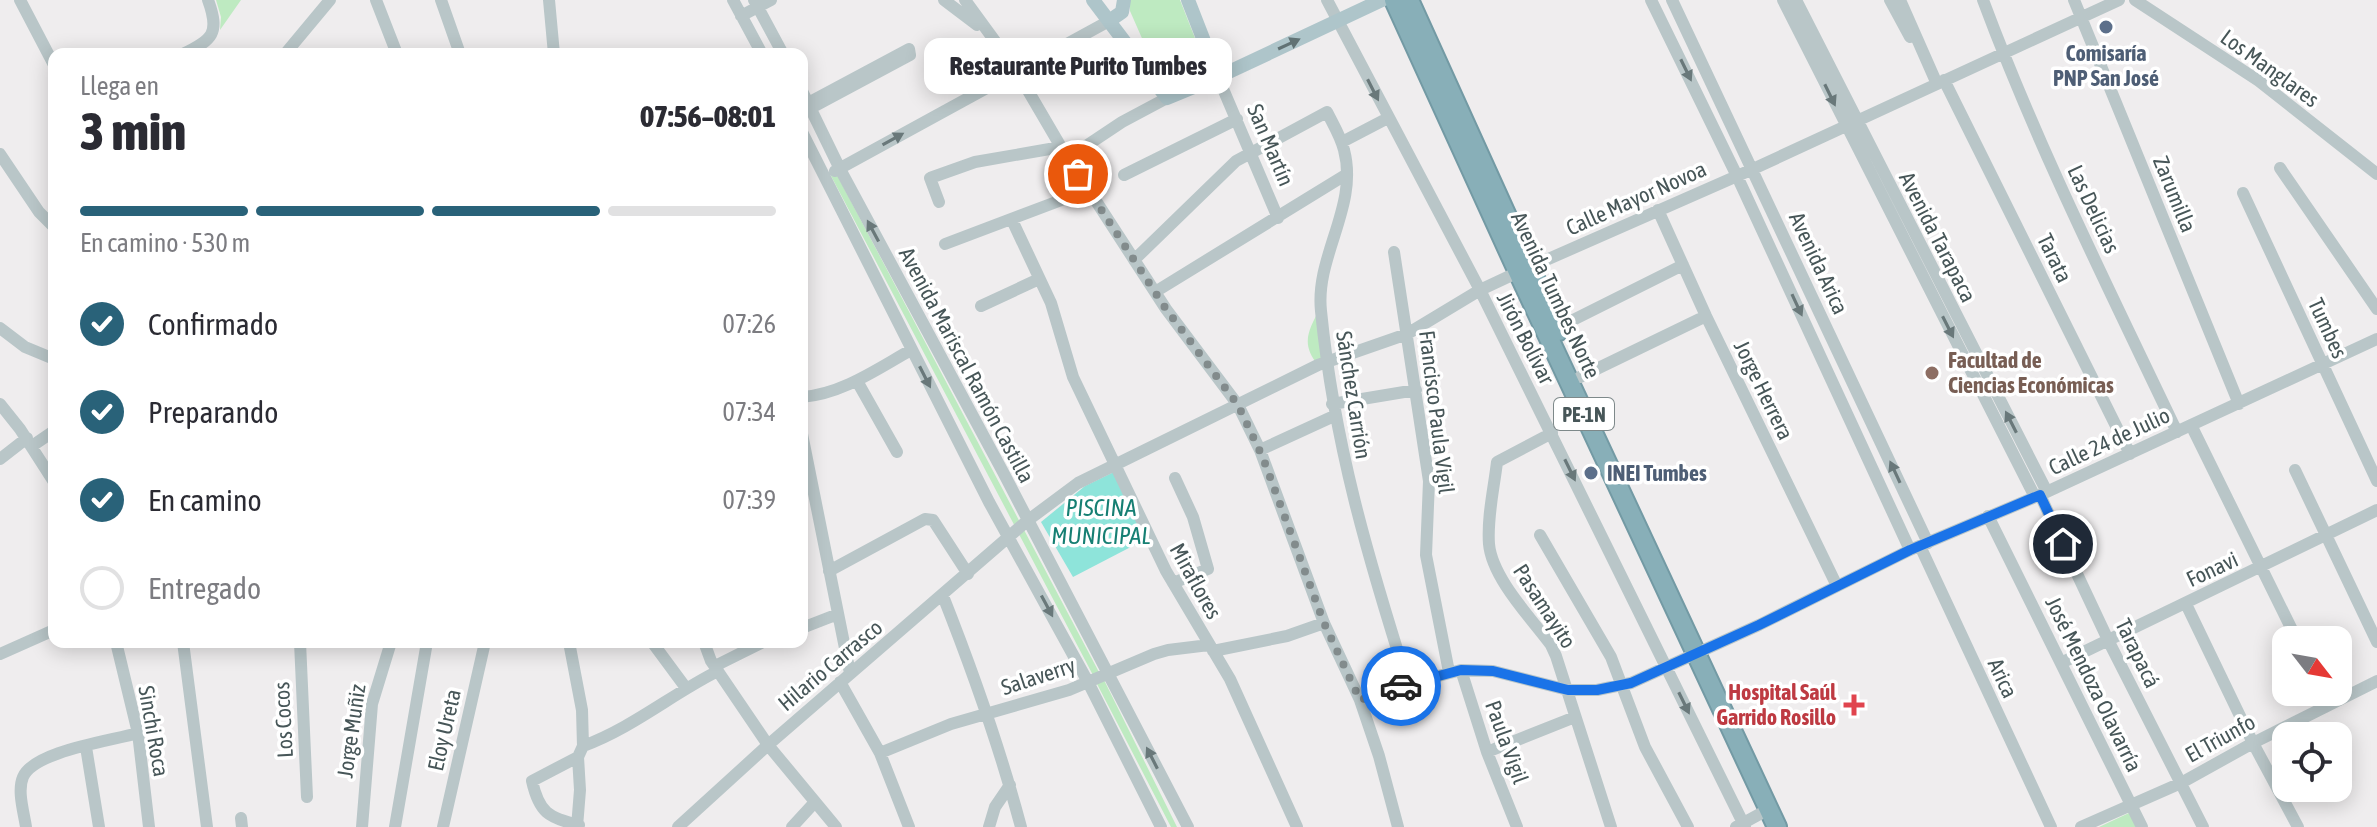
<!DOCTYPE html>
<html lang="es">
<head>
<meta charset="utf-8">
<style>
	:root { --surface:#fff; --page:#f2f2f3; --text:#2b2b33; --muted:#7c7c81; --line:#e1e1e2; --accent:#296279 }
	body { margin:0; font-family:"Asap Condensed",sans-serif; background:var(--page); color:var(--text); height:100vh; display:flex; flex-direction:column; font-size:30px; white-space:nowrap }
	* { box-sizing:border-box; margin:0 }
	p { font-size:26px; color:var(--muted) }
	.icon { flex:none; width:44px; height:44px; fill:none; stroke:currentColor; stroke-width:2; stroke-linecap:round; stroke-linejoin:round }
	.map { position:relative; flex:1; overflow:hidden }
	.details { position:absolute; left:48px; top:48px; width:760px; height:600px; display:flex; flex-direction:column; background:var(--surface); border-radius:16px; box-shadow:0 4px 20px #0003 }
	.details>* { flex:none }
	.needle { width:52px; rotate:121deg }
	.controls { position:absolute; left:2272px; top:626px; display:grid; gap:16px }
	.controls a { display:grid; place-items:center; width:80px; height:80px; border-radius:16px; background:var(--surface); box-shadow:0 4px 20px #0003; font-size:40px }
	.pin { position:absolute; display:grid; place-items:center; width:68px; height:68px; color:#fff; margin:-34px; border:4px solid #fff; border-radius:50%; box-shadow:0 2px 8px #0007 }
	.courier { position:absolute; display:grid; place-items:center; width:80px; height:80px; margin:-40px; border:6px solid #1a73e8; border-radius:50%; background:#fff; color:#222; box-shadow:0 2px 10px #0007 }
	.bubble { position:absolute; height:56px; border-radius:16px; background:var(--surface); box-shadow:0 4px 20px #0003; font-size:26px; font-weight:800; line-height:56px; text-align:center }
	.overview em { font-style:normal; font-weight:800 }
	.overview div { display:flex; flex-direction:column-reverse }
	.overview { display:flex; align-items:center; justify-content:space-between; height:136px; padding:0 32px }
	h1 { font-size:52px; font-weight:800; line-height:60px }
	.bar { display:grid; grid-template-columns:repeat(4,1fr); gap:12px 8px; align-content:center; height:96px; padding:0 32px }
	.bar i { height:10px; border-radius:6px; background:var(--line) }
	.bar .on { background:var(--accent) }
	.bar p { grid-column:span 4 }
	ol { padding:0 32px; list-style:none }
	li { display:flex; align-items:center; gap:24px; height:88px }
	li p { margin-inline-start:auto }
	li .icon { padding:8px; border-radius:50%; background:var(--accent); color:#fff; stroke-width:4 }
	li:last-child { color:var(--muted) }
	li i { width:44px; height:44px; border:4px solid var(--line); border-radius:50% }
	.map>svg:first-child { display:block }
</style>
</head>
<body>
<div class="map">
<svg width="2377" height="827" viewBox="0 0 2377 827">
	<rect width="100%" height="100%" fill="#efedee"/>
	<path fill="#beeac1" d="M216 0H241L220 30 221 17Z
		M1130 0H1180L1204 61 1196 73 1169 83 1159 77 1130 11Z
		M835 171 1101 676 1095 679 830 174Z
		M1320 308 1327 362 1318 365C1300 343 1309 330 1320 308Z
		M1103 678 1177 827H1171L1096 682Z
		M2129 813 2136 827H2099Z"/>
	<path fill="#8ee4da" d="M1118 470 1150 537 1073 577 1041 522 1085 486Z"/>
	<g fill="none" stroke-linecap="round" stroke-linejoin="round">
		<g stroke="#739aa4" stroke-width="22">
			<path id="highway" d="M1394 0 1518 272 1777 827
				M1409 0 1559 331"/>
		</g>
		<path stroke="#b9c6c8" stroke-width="12" d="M20 0 54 65
			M376 0 397 54
			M441 0 460 54
			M549 0 554 54
			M733 0 762 54
			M754 0 783 54
			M944 0 977 25
			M965 0 1016 70 1061 147 1166 309 1238 405 1260 450 1324 623 1360 700 1379 756 1398 827
			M1327 0 1480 290 1745 827
			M1651 0 1737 176 1910 550
			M1672 0 1928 543
			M1783 0 2035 497
			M1796 0 2047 492
			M1890 0 1910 37
			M1900 0 1937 84
			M1983 0C2038 148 2109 289 2177 432
			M2074 0 2239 404
			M2135 0 2259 81 2377 174
			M741 16 771 0
			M183 54C213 40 220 33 208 0
			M285 54 330 0
			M1218 77 1278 218
			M1944 80 2130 454
			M802 91 840 169 1003 472 1188 827
			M808 103 909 49 910 55 811 108
			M802 132 989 502 1088 682 1161 827
			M1342 142 1388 118
			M0 154 39 212 54 227
			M1068 158 1122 122 1167 98
			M2280 168 2377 309
			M835 171 1109 21
			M1124 175 1237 119
			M2243 193 2377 481
			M939 202 930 178 975 162 1061 147
			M1658 210 1706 316 1837 586
			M1012 220 1051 303 1073 377 1166 571 1230 679 1297 827
			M945 244 1088 190
			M1394 252 1429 481 1426 555 1449 672
			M1134 260 1236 161 1327 112C1333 124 1341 137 1344 150 1359 206 1315 256 1321 311 1334 443 1368 558 1408 684
			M1155 292 1347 174
			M981 306 1039 279
			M0 328 25 347 54 359
			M1557 328 1683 265
			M1580 377 1706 316
			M857 381 897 452
			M802 397C842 394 877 369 911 350
			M0 404 20 429 54 482
			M1332 404 1416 390
			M2191 425 2297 640
			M1552 433 1497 462C1494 488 1487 517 1489 544 1492 578 1531 618 1551 645L1556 656 1611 827
			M802 434 850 673
			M32 446 54 431
			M1260 450 1334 416
			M0 459 27 438
			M2295 470 2377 642
			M2040 495 2109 642 2203 827
			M1988 516 2142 827
			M1540 535 1611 657 1645 747 1688 827
			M1920 546 2051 827
			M829 571 925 519 933 520 968 574
			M1173 583 1208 569 1193 517 1175 478
			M943 596C973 672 1000 748 1021 827
			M2186 604 2253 743 2298 827
			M802 628 838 614
			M116 642 138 733 149 827
			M183 642 207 827
			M300 642 307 797
			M569 642 582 710 583 746 578 757 580 790 577 827
			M652 642 686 688
			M704 642 711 661 768 745 836 827
			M1213 651 1287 636 1324 623
			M0 654 54 630
			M2063 662 2377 510
			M715 666 763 642
			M1461 670 1487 752 1517 827
			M840 682 880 753 909 827
			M1360 700 1408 684 1461 670 1493 671 1568 690H1597L1631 683 1759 625 1910 550 2040 495 2377 339
			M583 746C632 728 672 694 718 671
			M86 747 99 827
			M1487 752 1575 717
			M880 753 951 724 1069 690 1154 654 1168 650 1209 645
			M578 757 532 781C539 812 548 818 579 825
			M241 818 242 827
			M26 827C24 813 17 791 23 777 34 751 111 741 138 733
			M362 827 372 704 391 642
			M395 827 427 642
			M443 827 485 642
			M678 827 768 745 1027 521 1078 483 1318 365 1407 334 1480 290 1512 275 1753 169 2119 0
			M792 827 815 802
			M989 827 995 807 1010 785
			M1736 827 1769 809
			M2081 827 2181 783 2253 743 2377 681"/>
		<path stroke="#aec5ca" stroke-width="14" d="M1093 0 1167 98 1218 77 1382 0
			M1188 0 1218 77
			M1109 21 1122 12 1124 0"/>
		<use href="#highway" stroke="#88afb8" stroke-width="18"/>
	</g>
	<defs><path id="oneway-solid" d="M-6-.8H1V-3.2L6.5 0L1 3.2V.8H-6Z" transform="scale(2)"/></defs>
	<use fill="#617274" href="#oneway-solid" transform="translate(1289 44) rotate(-25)"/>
	<g fill="#69787a">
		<use href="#oneway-solid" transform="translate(1686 70) rotate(64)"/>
		<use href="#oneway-solid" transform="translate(1373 90) rotate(63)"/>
		<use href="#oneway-solid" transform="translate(1830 95) rotate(64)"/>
		<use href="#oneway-solid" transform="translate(893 139) rotate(-29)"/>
		<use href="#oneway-solid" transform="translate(873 231) rotate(-118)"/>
		<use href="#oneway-solid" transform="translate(1797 305) rotate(65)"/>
		<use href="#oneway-solid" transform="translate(1948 327) rotate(63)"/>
		<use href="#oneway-solid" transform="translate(925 377) rotate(63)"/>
		<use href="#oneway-solid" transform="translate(2011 422) rotate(-117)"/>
		<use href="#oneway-solid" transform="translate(1570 470) rotate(64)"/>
		<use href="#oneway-solid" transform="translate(1895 472) rotate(-115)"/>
		<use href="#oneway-solid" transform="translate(1047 606) rotate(62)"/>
		<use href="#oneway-solid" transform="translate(1684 703) rotate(64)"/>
		<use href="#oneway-solid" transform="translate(1152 758) rotate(-117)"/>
	</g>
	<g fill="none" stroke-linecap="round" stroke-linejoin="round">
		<path stroke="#828b8c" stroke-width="8" stroke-dasharray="0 14.4" d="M1078 174 1166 309 1238 405 1263 458 1324 623 1360 700 1401 686"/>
		<path stroke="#1a73e8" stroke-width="10" d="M1401 686 1461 670 1493 671 1568 690H1597L1631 683 1759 625 1910 550 2040 495 2063 544"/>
	</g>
	<g fill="#5c6f8a" stroke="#fff" stroke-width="3">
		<circle cx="2106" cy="27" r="8"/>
		<circle cx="1591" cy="473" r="8"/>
	</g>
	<circle fill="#8d6e63" stroke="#fff" stroke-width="3" cx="1932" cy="373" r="8"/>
	<path fill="#e0444e" stroke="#fff" stroke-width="3" d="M1850 693h8v8h8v8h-8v8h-8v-8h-8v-8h8z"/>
	<g text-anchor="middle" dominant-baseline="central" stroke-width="7" stroke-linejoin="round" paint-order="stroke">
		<rect fill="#fff" stroke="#7e898a" stroke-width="2" x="1554" y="398" width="60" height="32" rx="6"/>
		<g font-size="20" font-weight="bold" fill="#475658">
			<text x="1584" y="414">PE-1N</text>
		</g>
		<g font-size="22" font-weight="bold" fill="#4e5e75" stroke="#fff">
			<text x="2106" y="53">Comisaría<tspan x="2106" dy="25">PNP San José</tspan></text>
			<text x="1607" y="473" text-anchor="start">INEI Tumbes</text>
		</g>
		<g font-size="22" fill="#475658" stroke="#fff">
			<text transform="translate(2270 68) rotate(36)">Los Manglares</text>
			<text transform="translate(1271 145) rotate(67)">San Martín</text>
			<text transform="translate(2175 194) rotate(68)">Zarumilla</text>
			<text transform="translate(1636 198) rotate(-24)">Calle Mayor Novoa</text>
			<text transform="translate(2094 209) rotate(65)">Las Delicias</text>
			<text transform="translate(1938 237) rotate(63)">Avenida Tarapaca</text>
			<text transform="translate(2055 258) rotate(64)">Tarata</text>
			<text transform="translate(1819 263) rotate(65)">Avenida Arica</text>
			<text transform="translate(1556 295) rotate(65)">Avenida Tumbes Norte</text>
			<text transform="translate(2328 328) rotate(65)">Tumbes</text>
			<text transform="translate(1526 338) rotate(63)">Jirón Bolívar</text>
			<text transform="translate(967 365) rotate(62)">Avenida Mariscal Ramón Castilla</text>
			<text transform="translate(1764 390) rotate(64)">Jorge Herrera</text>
			<text transform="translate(1354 395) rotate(81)">Sánchez Carrión</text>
			<text transform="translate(1437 412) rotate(83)">Francisco Paula Vigil</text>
			<text transform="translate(2109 441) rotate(-25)">Calle 24 de Julio</text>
			<text transform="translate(2212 569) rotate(-25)">Fonavi</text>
			<text transform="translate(1196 581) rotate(61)">Miraflores</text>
			<text transform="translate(1545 606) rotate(57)">Pasamayito</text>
			<text transform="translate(2138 653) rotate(64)">Tarapacá</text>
			<text transform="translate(830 665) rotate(-40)">Hilario Carrasco</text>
			<text transform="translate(1038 676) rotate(-18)">Salaverry</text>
			<text transform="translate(2003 678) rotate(65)">Arica</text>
			<text transform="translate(2094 684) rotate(64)">José Mendoza Olavarría</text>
			<text transform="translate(283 720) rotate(-93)">Los Cocos</text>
			<text transform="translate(444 730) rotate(-77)">Eloy Ureta</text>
			<text transform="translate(154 731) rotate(80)">Sinchi Roca</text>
			<text transform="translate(351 731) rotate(-82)">Jorge Muñiz</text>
			<text transform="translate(2220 738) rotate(-29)">El Triunfo</text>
			<text transform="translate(1507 742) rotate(70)">Paula Vigil</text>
		</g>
		<g font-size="22" font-weight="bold" fill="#785e54" stroke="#fff" text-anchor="start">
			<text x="1948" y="360">Facultad de<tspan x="1948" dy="25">Ciencias Económicas</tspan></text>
		</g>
		<g font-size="22" font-weight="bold" fill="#be3a42" stroke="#fff" text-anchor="end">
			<text x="1836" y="692">Hospital Saúl<tspan x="1836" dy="25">Garrido Rosillo</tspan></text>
		</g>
		<g font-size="24" font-style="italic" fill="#167f73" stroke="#fff">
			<text x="1101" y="507">PISCINA<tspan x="1101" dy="28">MUNICIPAL</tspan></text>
		</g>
	</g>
</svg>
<div class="controls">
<a><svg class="needle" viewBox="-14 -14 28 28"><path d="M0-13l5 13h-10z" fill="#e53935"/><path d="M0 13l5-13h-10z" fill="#7c7c81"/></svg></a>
<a><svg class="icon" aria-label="locate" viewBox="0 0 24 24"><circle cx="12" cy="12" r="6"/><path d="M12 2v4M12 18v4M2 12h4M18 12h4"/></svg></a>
</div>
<div class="pin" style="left:1078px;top:174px;background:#ea580c"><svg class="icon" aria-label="bag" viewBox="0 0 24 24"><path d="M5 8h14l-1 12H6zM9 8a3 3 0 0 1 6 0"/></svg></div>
<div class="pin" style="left:2063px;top:544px;background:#1f2937"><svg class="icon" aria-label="home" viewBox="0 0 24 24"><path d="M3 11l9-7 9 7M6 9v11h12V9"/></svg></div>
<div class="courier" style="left:1401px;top:686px"><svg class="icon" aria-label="car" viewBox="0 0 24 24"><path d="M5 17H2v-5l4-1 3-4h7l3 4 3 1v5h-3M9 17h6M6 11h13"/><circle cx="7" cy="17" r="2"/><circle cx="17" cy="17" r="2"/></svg></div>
<div class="bubble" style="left:924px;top:38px;width:308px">Restaurante Purito Tumbes</div>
<section class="details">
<div class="overview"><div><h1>3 min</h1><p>Llega en</p></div><em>07:56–08:01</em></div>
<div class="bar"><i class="on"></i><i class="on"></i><i class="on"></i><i></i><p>En camino · 530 m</p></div>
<ol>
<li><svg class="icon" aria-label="check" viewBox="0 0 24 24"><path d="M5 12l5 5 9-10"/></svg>Confirmado<p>07:26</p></li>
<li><svg class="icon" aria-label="check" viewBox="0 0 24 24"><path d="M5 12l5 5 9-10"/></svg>Preparando<p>07:34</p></li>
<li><svg class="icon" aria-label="check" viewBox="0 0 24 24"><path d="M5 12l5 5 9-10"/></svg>En camino<p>07:39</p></li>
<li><i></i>Entregado</li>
</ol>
</section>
</div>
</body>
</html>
